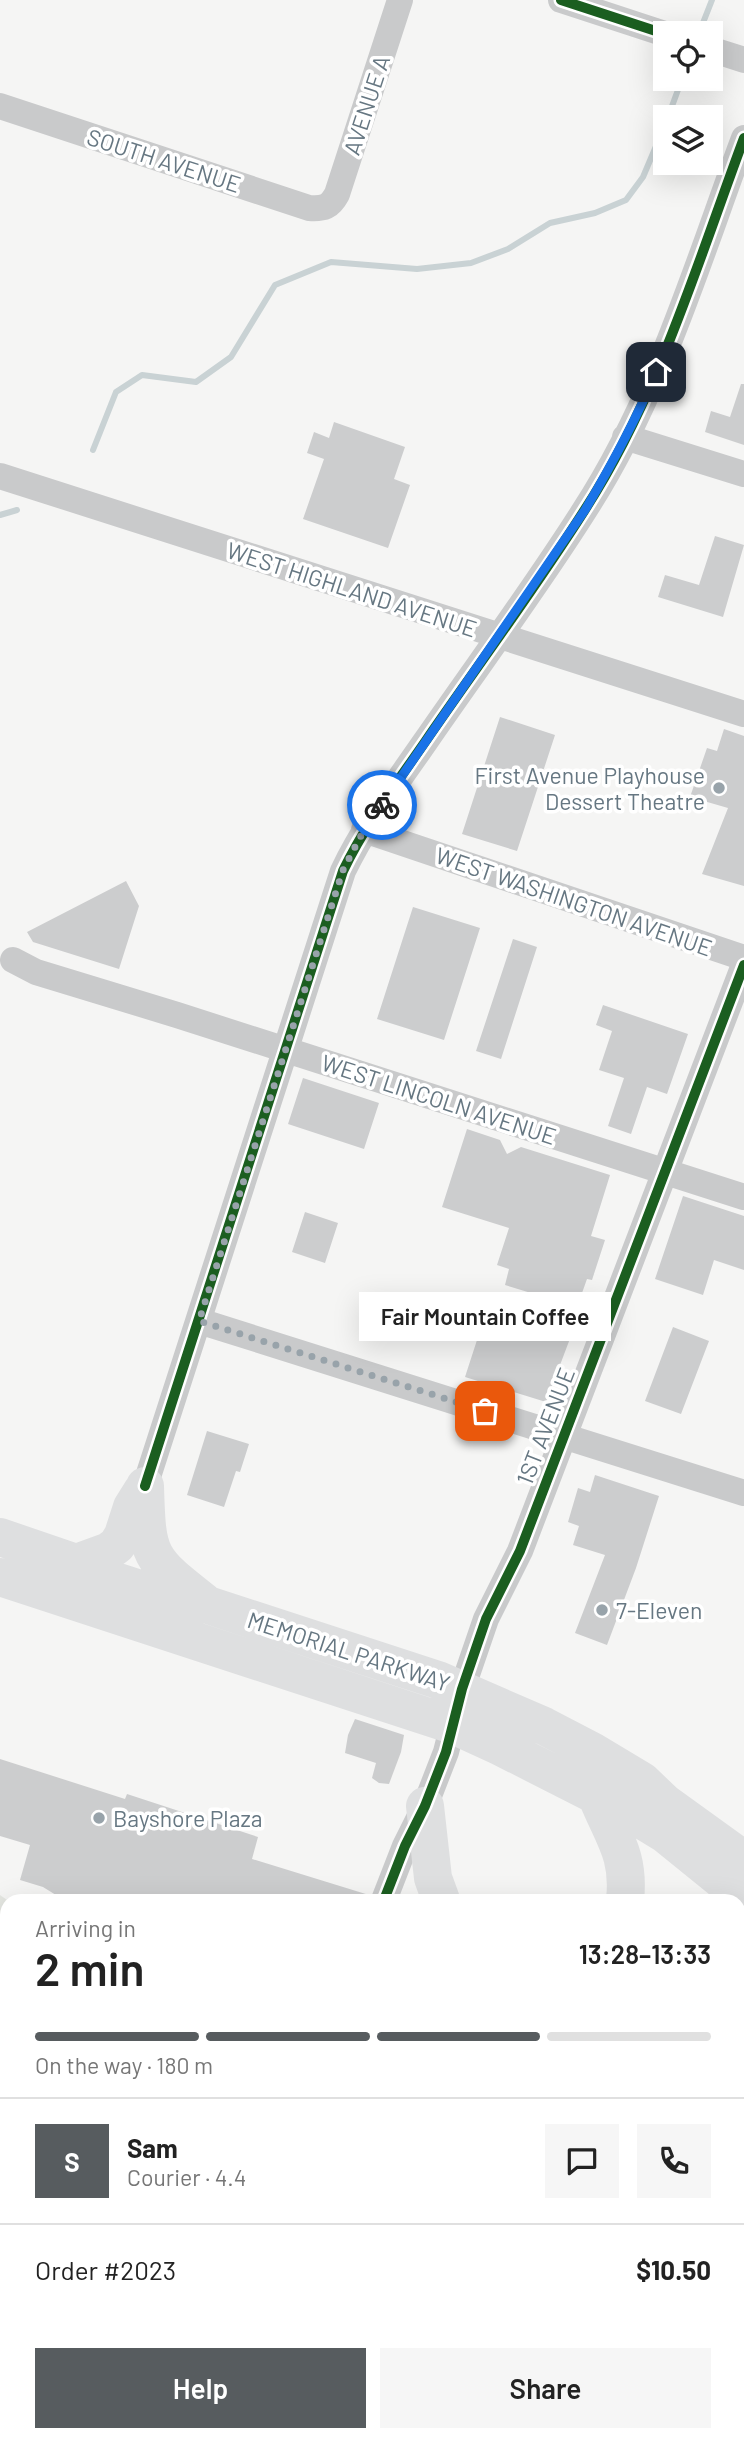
<!DOCTYPE html>
<html lang="en">
<head>
<meta charset="utf-8">
<style>
	:root { --surface:#fff; --page:#f6f6f6; --text:#222; --muted:#767676; --line:#e0e0e0; --accent:#575c5f }
	body { margin:0; font-family:Barlow,sans-serif; background:var(--page); color:var(--text); height:100vh; display:flex; flex-direction:column; font-size:26px; white-space:nowrap }
	* { box-sizing:border-box; margin:0 }
	p { font-size:23px; color:var(--muted) }
	.icon { flex:none; width:38px; height:38px; fill:none; stroke:currentColor; stroke-width:2; stroke-linecap:round; stroke-linejoin:round }
	.map { position:relative; flex:1; overflow:hidden }
	.sheet { position:absolute; left:0px; top:1894px; width:746px; height:548px; display:flex; flex-direction:column; background:var(--surface); border-radius:21px 21px 0 0; box-shadow:0 7px 28px #0002 }
	.sheet>* { flex:none }
	.controls { position:absolute; left:653px; top:21px; display:grid; gap:14px }
	.controls a { display:grid; place-items:center; width:70px; height:70px; border-radius:0px; background:var(--surface); box-shadow:0 7px 28px #0002; font-size:35px }
	.pin { position:absolute; display:grid; place-items:center; width:60px; height:60px; color:#fff; margin:-30px; border-radius:14px; box-shadow:0 4px 10px #0006 }
	.courier { position:absolute; display:grid; place-items:center; width:70px; height:70px; margin:-35px; border:5px solid #1a73e8; border-radius:50%; background:#fff; color:#222; box-shadow:0 2px 9px #0007 }
	.bubble { position:absolute; height:49px; border-radius:0px; background:var(--surface); box-shadow:0 7px 28px #0002; font-size:23px; font-weight:600; line-height:49px; text-align:center }
	.head em { font-style:normal; font-weight:600 }
	.head div { display:flex; flex-direction:column-reverse }
	.head { display:flex; align-items:center; justify-content:space-between; height:119px; padding:0 35px }
	h1 { font-size:46px; font-weight:600; line-height:52px }
	.bar { display:grid; grid-template-columns:repeat(4,1fr); gap:10px 7px; align-content:center; height:84px; padding:0 35px }
	.bar i { height:9px; border-radius:5px; background:var(--line) }
	.bar .selected { background:var(--accent) }
	.bar p { grid-column:span 4 }
	.line { display:flex; align-items:center; gap:18px; padding:0 35px; border-top:2px solid var(--line) }
	.line div { flex:1 }
	.round { display:grid; place-items:center; flex:none; width:74px; height:74px; border-radius:0px; background:var(--page) }
	.primary-button { display:flex; gap:14px; margin-top:auto; padding:14px 35px }
	.primary-button a { flex:1; height:80px; border-radius:0px; background:var(--accent); color:#fff; font-size:28px; font-weight:600; line-height:80px; text-align:center }
	.primary-button a+a { background:var(--page); color:var(--text) }
	.map>svg:first-child { display:block }
</style>
</head>
<body>
<div class="map">
<svg width="744" height="2440" viewBox="0 0 744 2440">
	<rect width="100%" height="100%" fill="#f5f5f4"/>
	<path fill="#e5e7e2" d="M0 1895 7 1900V2160L0 2161Z
		M739 2268 744 2269V2440H168L171 2434H356L375 2440 378 2434H738Z"/>
	<g fill="none" stroke-linecap="round" stroke-linejoin="round">
		<path stroke="#c9d2d4" stroke-width="6" d="M699 33 712 0
			M668 117 682 79
			M93 450 116 392 142 375 196 382 231 357 275 285 331 262 417 269 471 263 508 249 550 223 595 213 626 200 643 177 665 125
			M0 515 17 510"/>
	</g>
	<path fill="#cccdce" d="M741 384H744V445L705 432 711 411 730 417Z
		M334 422 405 447 394 479 410 485 388 548 303 519 324 459 307 453 314 432 329 438Z
		M715 536 744 545 723 617 658 597 665 575 699 585Z
		M500 717 555 735 517 851 462 834Z
		M724 729 744 736V886L702 874 728 808 690 797 707 748 717 751Z
		M126 881 139 906 119 969 33 942 27 932Z
		M413 907 480 928 444 1040 377 1019Z
		M513 939 537 947 501 1059 476 1051Z
		M603 1005 688 1034 667 1094 647 1087 631 1134 608 1126 624 1078 599 1070 612 1031 596 1025Z
		M303 1078 379 1103 364 1149 288 1124Z
		M467 1129 500 1140 507 1154 521 1147 610 1175 591 1236 605 1240 592 1280 587 1279 577 1307 505 1285 509 1269 497 1265 509 1228 442 1207Z
		M683 1196 744 1216V1270L714 1260 703 1295 655 1279Z
		M305 1212 338 1223 325 1263 292 1252Z
		M489 1303 571 1336 546 1402 465 1377Z
		M673 1327 709 1341 681 1414 645 1401Z
		M207 1431 249 1444 240 1472 236 1471 224 1507 187 1495Z
		M595 1475 659 1496 636 1568 607 1645 575 1633 605 1555 573 1545 579 1526 568 1522 578 1488 590 1492Z
		M355 1719 404 1735 401 1752 389 1784 379 1783 372 1778 376 1763 345 1753 348 1735Z
		M0 1759 125 1799 127 1794 258 1837 252 1859 369 1895V1900H64L43 1887 20 1880 30 1845 0 1836Z"/>
	<g fill="none" stroke-linecap="round" stroke-linejoin="round">
		<path stroke="#c9cacb" stroke-width="26" d="M561 0 665 34
			M710 49 744 60
			M0 106 309 208C324 209 330 207 337 194L400 0
			M625 437 744 474
			M0 476 744 714
			M364 830 744 958
			M13 960 36 972 177 1015 744 1197
			M199 1321 744 1493
			M145 1486 343 871C365 825 396 784 425 742 478 665 534 590 584 511 658 397 697 264 744 138
			M384 1900 405 1846 425 1806 446 1752 462 1689 486 1619 520 1551 744 965
			M0 2409 7 2411
			M74 2434 91 2440
			M176 2440 178 2434"/>
		<path stroke="#dedfe0" stroke-width="38" d="M145 1486C147 1557 148 1558 204 1602
			M0 1537 76 1563 103 1577 168 1598 208 1605 438 1680 544 1726 592 1751 642 1781 665 1803 744 1860
			M76 1563 109 1551 117 1545 123 1535 132 1507 142 1491
			M0 1577 453 1725 501 1747 629 1812 665 1834 744 1898
			M597 1797C613 1837 630 1855 625 1900
			M425 1806 433 1878 441 1900"/>
		<g stroke="#fff" stroke-width="15">
			<path id="cycleway" d="M561 0 665 34
				M145 1486 343 871C365 825 396 784 425 742 478 665 534 590 584 511 658 397 697 264 744 138
				M384 1900 405 1846 425 1806 446 1752 462 1689 486 1619 520 1551 744 965"/>
		</g>
		<use href="#cycleway" stroke="#1b5e20" stroke-width="10"/>
	</g>
	<g fill="none" stroke-linecap="round" stroke-linejoin="round">
		<path stroke="#98a3aa" stroke-width="7" stroke-dasharray="0 12.6" d="M382 805 364 830 343 870 199 1321 485 1411"/>
		<path stroke="#1a73e8" stroke-width="9" d="M382 805 585 510C611 466 636 420 656 372"/>
	</g>
	<g fill="#98a3aa" stroke="#fff" stroke-width="2.5">
		<circle cx="719" cy="788" r="7"/>
		<circle cx="602" cy="1610" r="7"/>
		<circle cx="99" cy="1818" r="7"/>
	</g>
	<g text-anchor="middle" dominant-baseline="central" stroke-width="7" stroke-linejoin="round" paint-order="stroke">
		<g font-size="23" fill="#667782" stroke="#fff">
			<text transform="translate(366 105) rotate(-72)">AVENUE A</text>
			<text transform="translate(164 160) rotate(18)">SOUTH AVENUE</text>
			<text transform="translate(352 589) rotate(18)">WEST HIGHLAND AVENUE</text>
			<text transform="translate(574 901) rotate(19)">WEST WASHINGTON AVENUE</text>
			<text transform="translate(439 1099) rotate(18)">WEST LINCOLN AVENUE</text>
			<text transform="translate(545 1426) rotate(-69)">1ST AVENUE</text>
			<text transform="translate(349 1651) rotate(18)">MEMORIAL PARKWAY</text>
		</g>
		<g font-size="23" fill="#667782" stroke="#fff" text-anchor="start">
			<text x="705" y="775" text-anchor="end">First Avenue Playhouse<tspan x="705" dy="26">Dessert Theatre</tspan></text>
			<text x="616" y="1610">7-Eleven</text>
			<text x="113" y="1818">Bayshore Plaza</text>
		</g>
	</g>
</svg>
<div class="controls">
<a><svg class="icon" aria-label="locate" viewBox="0 0 24 24"><circle cx="12" cy="12" r="6"/><path d="M12 2v4M12 18v4M2 12h4M18 12h4"/></svg></a>
<a><svg class="icon" aria-label="layers" viewBox="0 0 24 24"><path d="M12 4l9 5-9 5-9-5zM3 14l9 5 9-5"/></svg></a>
</div>
<div class="pin" style="left:485px;top:1411px;background:#ea580c"><svg class="icon" aria-label="bag" viewBox="0 0 24 24"><path d="M5 8h14l-1 12H6zM9 8a3 3 0 0 1 6 0"/></svg></div>
<div class="pin" style="left:656px;top:372px;background:#1f2937"><svg class="icon" aria-label="home" viewBox="0 0 24 24"><path d="M3 11l9-7 9 7M6 9v11h12V9"/></svg></div>
<div class="courier" style="left:382px;top:805px"><svg class="icon" aria-label="bike" viewBox="0 0 24 24"><circle cx="6" cy="16" r="4"/><circle cx="18" cy="16" r="4"/><path d="M6 16l4-8h5l3 8M10 8l3 8H6M13 5h3"/></svg></div>
<div class="bubble" style="left:359px;top:1292px;width:252px">Fair Mountain Coffee</div>
<section class="sheet">
<div class="head"><div><h1>2 min</h1><p>Arriving in</p></div><em>13:28–13:33</em></div>
<div class="bar"><i class="selected"></i><i class="selected"></i><i class="selected"></i><i></i><p>On the way · 180 m</p></div>
<div class="line" style="height:126px"><b class="round" style="background:var(--accent);color:#fff">S</b><div><b>Sam</b><p>Courier · 4.4</p></div><a class="round"><svg class="icon" aria-label="chat" viewBox="0 0 24 24"><path d="M4 5h16v11H9l-5 4z"/></svg></a><a class="round"><svg class="icon" aria-label="phone" viewBox="0 0 24 24"><path d="M5 4h4l2 5-3 2q2 4 5 5l2-3 5 2v4C11 20 4 13 5 4z"/></svg></a></div>
<div class="line" style="height:91px"><div>Order #2023</div><b>$10.50</b></div>
<div class="primary-button"><a>Help</a><a>Share</a></div>
</section>
</div>
</body>
</html>
